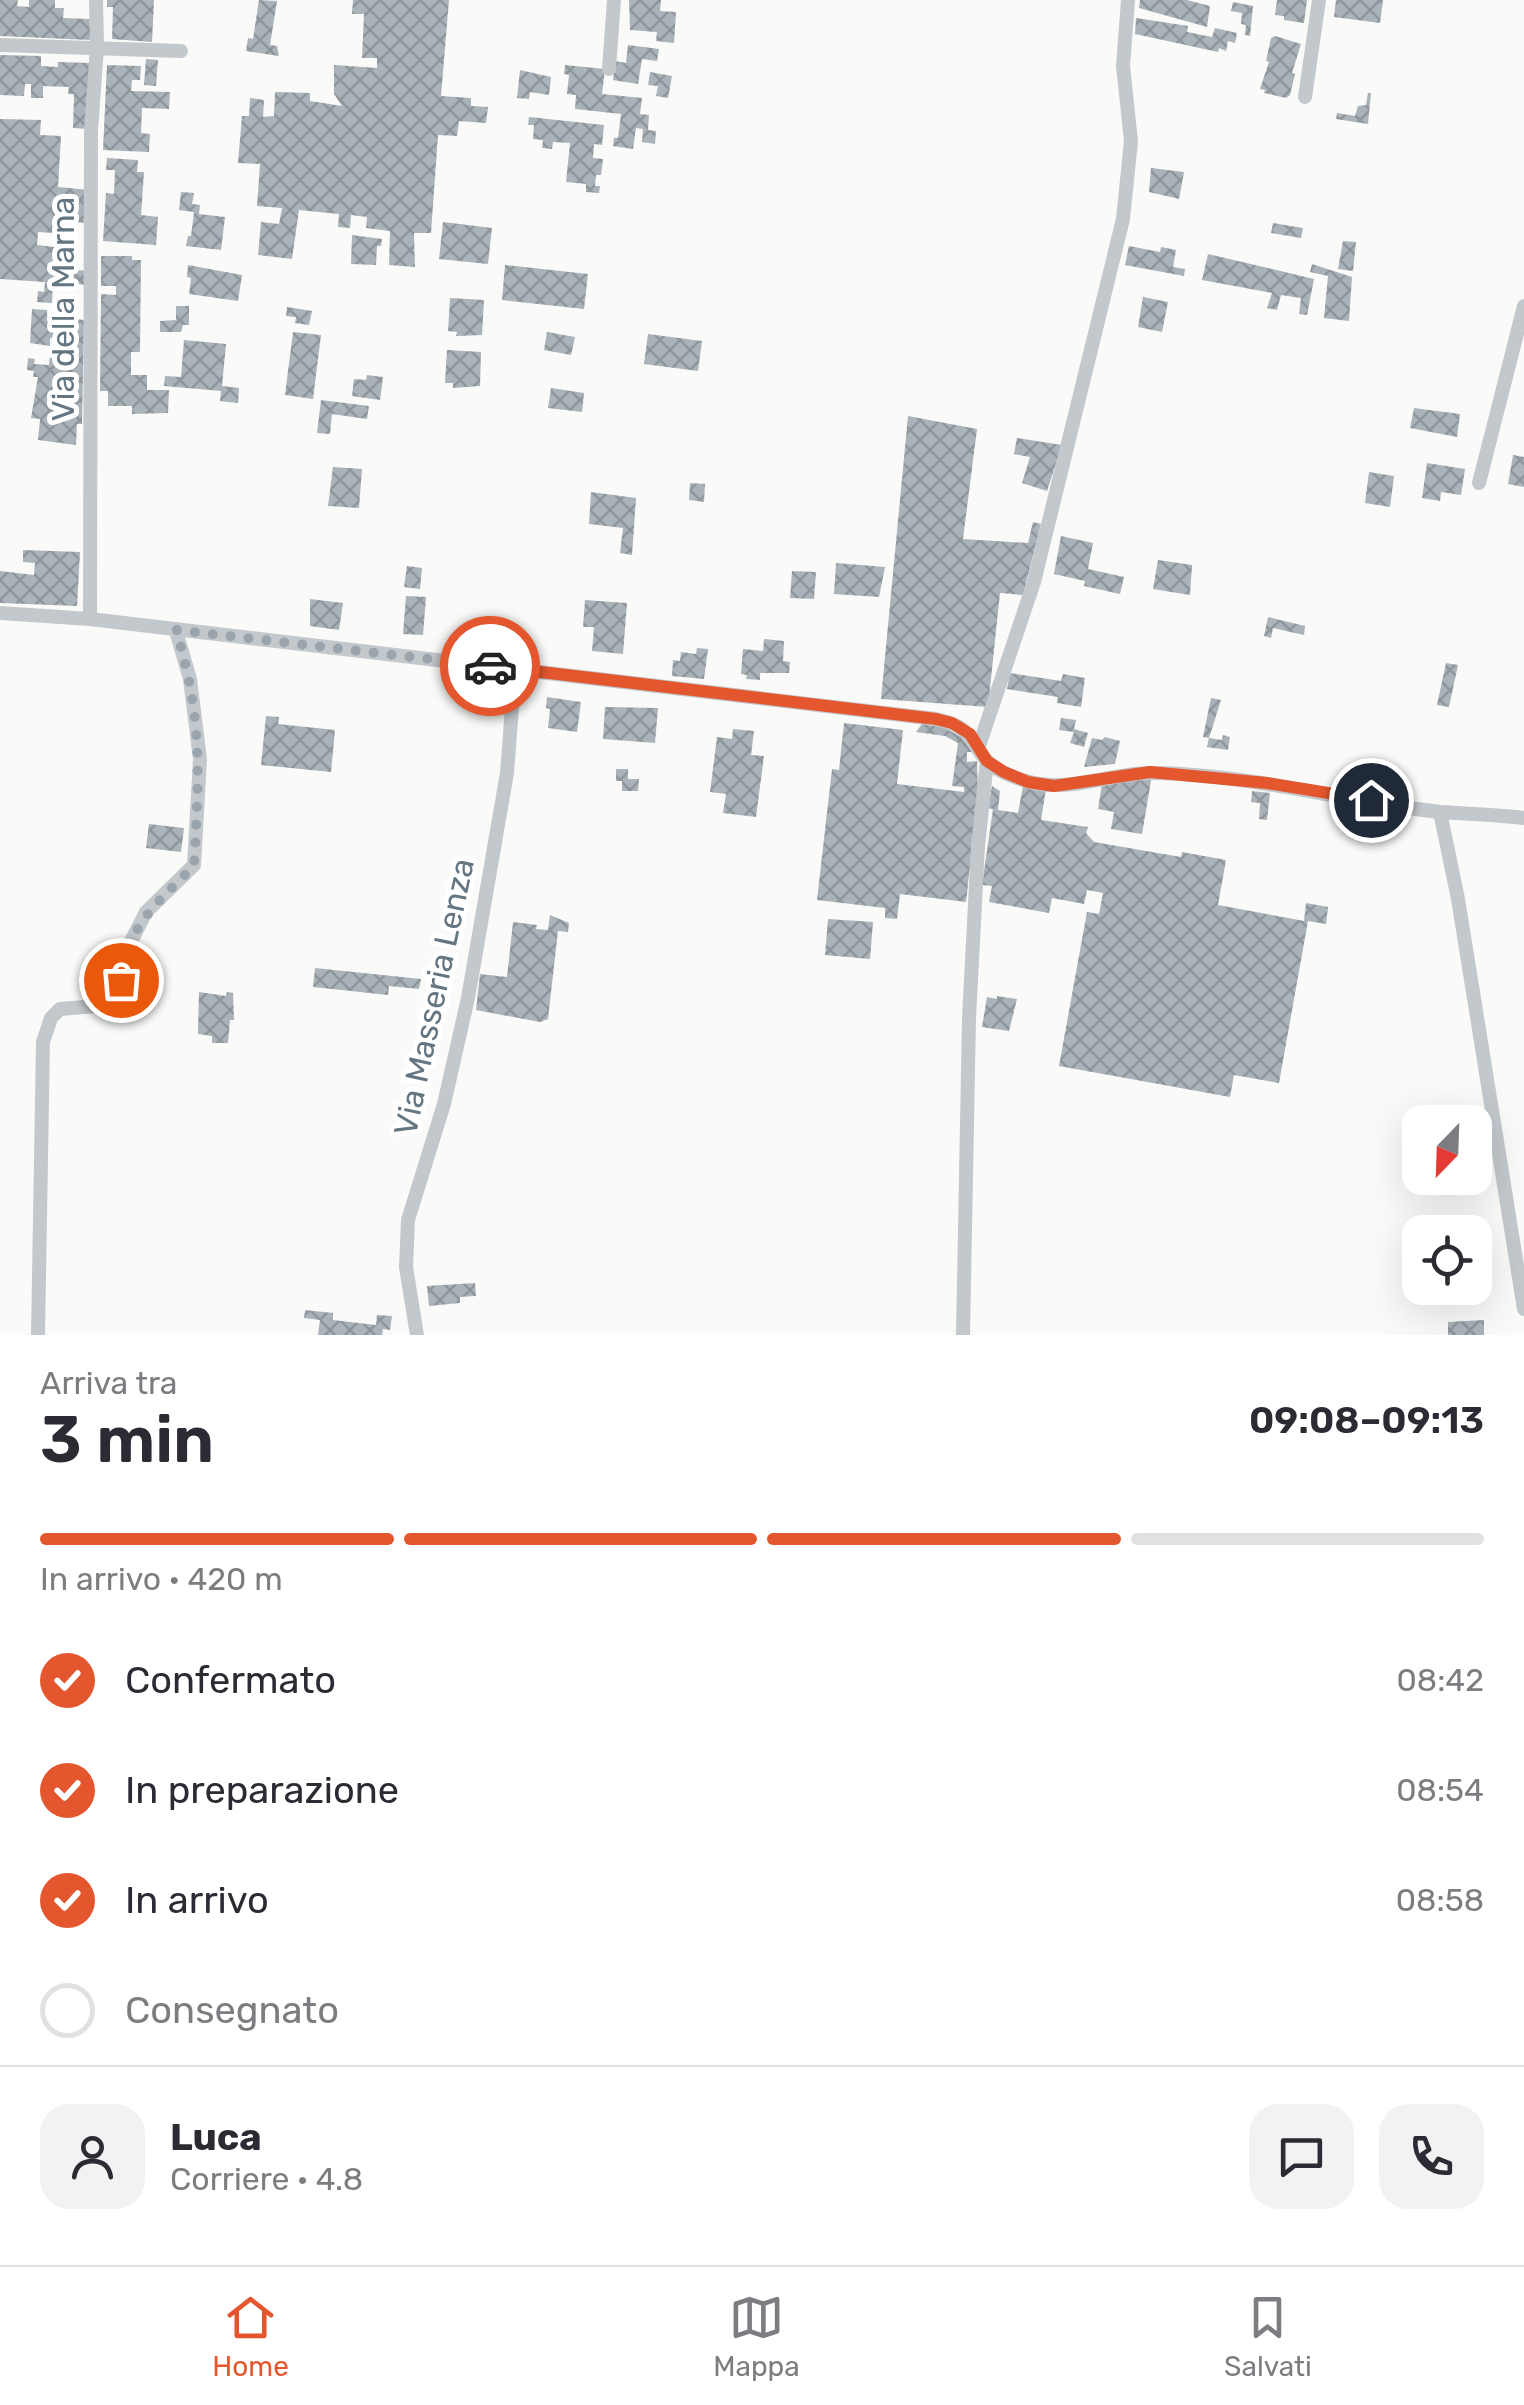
<!DOCTYPE html>
<html lang="it">
<head>
<meta charset="utf-8">
<style>
	:root { --surface:#fff; --page:#f2f2f3; --text:#2b2b33; --muted:#7c7c81; --line:#e1e1e2; --accent:#e4572e }
	body { margin:0; font-family:Rubik,sans-serif; background:var(--page); color:var(--text); height:100vh; display:flex; flex-direction:column; font-size:38px; white-space:nowrap }
	* { box-sizing:border-box; margin:0 }
	p { font-size:32px; color:var(--muted) }
	.icon { flex:none; width:55px; height:55px; fill:none; stroke:currentColor; stroke-width:2; stroke-linecap:round; stroke-linejoin:round }
	.map { position:relative; height:1335px; overflow:hidden }
	.sheet { display:flex; flex-direction:column; background:var(--surface); flex:1 }
	.sheet>* { flex:none }
	.needle { width:65px; rotate:203deg }
	.fabs { position:absolute; left:1402px; top:1105px; display:grid; gap:20px }
	.fabs a { display:grid; place-items:center; width:90px; height:90px; border-radius:20px; background:var(--surface); box-shadow:0 10px 40px #0002; font-size:50px }
	.pin { position:absolute; display:grid; place-items:center; width:85px; height:85px; color:#fff; margin:-42px; border:5px solid #fff; border-radius:50%; box-shadow:0 2px 10px #0007 }
	.courier { position:absolute; display:grid; place-items:center; width:100px; height:100px; margin:-50px; border:8px solid #e4572e; border-radius:50%; background:#fff; color:#222; box-shadow:0 2px 12px #0007 }
	.overview em { font-style:normal; font-weight:600 }
	.overview div { display:flex; flex-direction:column-reverse }
	.overview { display:flex; align-items:center; justify-content:space-between; height:170px; padding:0 40px }
	h1 { font-size:65px; font-weight:600; line-height:75px }
	.bar { display:grid; grid-template-columns:repeat(4,1fr); gap:15px 10px; align-content:center; height:120px; padding:0 40px }
	.bar i { height:12px; border-radius:8px; background:var(--line) }
	.bar .active { background:var(--accent) }
	.bar p { grid-column:span 4 }
	.line { display:flex; align-items:center; gap:25px; padding:0 40px; border-top:2px solid var(--line) }
	.line div { flex:1 }
	.round { display:grid; place-items:center; flex:none; width:105px; height:105px; border-radius:30px; background:var(--page) }
	ol { padding:0 40px; list-style:none }
	li { display:flex; align-items:center; gap:30px; height:110px }
	li p { margin-inline-start:auto }
	li .icon { padding:10px; border-radius:50%; background:var(--accent); color:#fff; stroke-width:4 }
	li:last-child { color:var(--muted) }
	li i { width:55px; height:55px; border:5px solid var(--line); border-radius:50% }
	.dock { display:flex; justify-content:space-around; align-items:center; height:140px; border-top:2px solid var(--line); background:var(--surface); font-size:28px; color:var(--muted) }
	.dock a { display:grid; justify-items:center; gap:5px }
	.dock .active { color:var(--accent) }
	.map>svg:first-child { display:block }
</style>
</head>
<body>
<div class="map">
<svg width="1524" height="1335" viewBox="0 0 1524 1335">
	<defs>
		<pattern id="building-cross-hatch" width="8" height="8" patternUnits="userSpaceOnUse" patternTransform="scale(2.5)"><rect width="8" height="8" fill="#aab3b9"/><path d="M0 0l8 8M0 8l8-8" fill="none" stroke="#8e969c"/></pattern>
	</defs>
	<rect width="100%" height="100%" fill="#fafaf8"/>
	<path fill="url(#building-cross-hatch)" d="M0 0H18L17 6 29 7V0H55V8H64L63 18 91 19 90 40 0 36Z
		M107 0H154L152 42 112 39 113 7H107Z
		M259 0 277 1 270 45 277 46 279 56 246 51 248 38 253 39Z
		M353 0H449L441 96 471 98V106L488 107 486 123 459 121 457 136 438 135 431 233H414L415 267 389 265 390 231 366 228 367 217 351 215 350 228 338 227 339 214 299 210 292 259 258 255 261 222 279 224 282 208 257 206 260 164 238 163 242 116H249L250 98 264 100 263 117 274 116 275 92 310 93V101L342 106 334 94V65L377 68V58H362L364 14H352Z
		M629 0H661L660 11 676 12 674 43 656 41 657 32 630 30Z
		M1140 0H1187L1210 6 1207 27 1139 8Z
		M1277 0H1307L1304 23 1284 20V16L1275 15Z
		M1336 0H1383L1380 23 1334 17Z
		M1233 2 1253 6 1250 36 1245 35 1246 25 1241 24 1242 13 1231 11Z
		M1136 18 1188 26 1187 32 1212 37 1215 28 1237 33 1235 43 1228 41 1226 51 1219 48 1218 52 1135 34Z
		M1275 36 1301 44 1292 73 1295 74 1290 95 1286 98 1264 93 1265 90 1260 89 1269 62 1266 61 1271 38Z
		M628 45 659 49 657 61 642 59 638 84 613 80 615 61 626 63Z
		M0 55 41 56V66L58 67V62L91 63 89 129 73 128 74 94H68L69 87 43 86V98H31V84H25L24 96 0 95Z
		M146 59 158 60 156 86 144 85Z
		M107 65 141 66 140 80H132L131 91 170 92 169 109 142 108 141 133 150 134 149 152 103 150Z
		M565 65 605 69 602 94 642 98 640 114 649 115 648 130 656 131 655 144 642 142 643 129 636 128 633 149 613 146 614 138H618L621 114 575 109 576 95 567 94 569 75 564 74Z
		M520 70 551 77 549 95 530 92 529 99 517 98Z
		M650 72 672 76 668 98 656 96 658 86 648 85Z
		M1368 93H1371L1368 124 1336 119 1337 113 1355 116 1358 106 1366 105Z
		M529 117 604 125 602 145 594 144 593 158 603 159 601 175H596L595 186H600L599 193 586 192V184L566 182 570 143 553 142 552 149 542 148 543 140 533 139 534 125H528Z
		M0 119 41 120 40 135 61 136 58 187 90 190 88 223 73 222 72 234 38 232 37 245 54 247 53 268 89 271 87 285 53 282 52 303 37 302 38 291 44 292 45 282 0 279Z
		M107 158 138 160 137 172H144L141 215 158 217 156 245 103 241 106 193 114 194 115 170H106Z
		M1151 168 1184 172 1179 199 1149 192Z
		M181 192 194 193 192 204 200 205 199 214 225 217 221 250 186 246 188 236H191L194 212 179 210Z
		M443 222 492 228 488 264 439 259Z
		M1273 223 1303 228 1301 238 1271 233Z
		M352 235 382 239 381 246H377L376 265 351 264Z
		M1343 241 1356 242 1353 271 1338 269Z
		M1129 246 1160 252 1161 247 1176 250 1173 267 1185 269 1184 276 1125 265Z
		M1208 254 1314 279 1307 315 1299 314 1301 298 1281 295 1277 310 1267 308 1272 293 1202 280Z
		M101 256H132V260H141L140 352H131V375H147V390H169L168 413 132 414V406H108V391H100L101 294 116 295V286H101Z
		M1312 264 1352 277 1349 321 1324 318 1328 276 1310 272Z
		M188 265 242 275 238 301 189 294 191 278 187 277Z
		M505 265 588 274 584 309 502 300Z
		M1143 297 1168 302 1162 332 1138 327Z
		M450 298 484 300 482 335 456 336 457 332 448 331Z
		M176 306H189V325H183L181 332H160V321L176 320Z
		M287 307 312 311 309 325 295 323 296 317 286 316Z
		M32 309 47 310V315L84 320 82 424H77L76 445 38 440 40 419 31 418 38 377H33L34 371 27 370 28 358 35 359 34 364 49 365 50 354 60 355 61 339 50 338V346L30 343Z
		M293 332 321 335 313 399 285 395Z
		M547 332 575 337 571 355 544 350Z
		M648 334 702 341 698 371 644 364Z
		M184 340 226 344 222 386 239 388 238 403 220 401 221 391 164 386 165 376 181 377Z
		M447 350 481 352 480 386 453 388V383H445Z
		M367 375 383 377 380 400 352 396 354 379 366 380Z
		M551 388 584 393 582 412 548 408Z
		M321 400 369 406 367 419 332 414 330 434 317 433Z
		M1414 408 1460 414 1457 437 1410 428Z
		M908 416 977 429 963 539 1028 543 1033 522 1041 524 1023 595 1000 593 988 707 881 699Z
		M1017 438 1062 445 1047 491 1022 483 1030 457 1014 454Z
		M1513 455 1524 457V487L1508 484Z
		M1427 463 1465 469 1461 495 1441 492 1440 501 1422 498Z
		M333 467 362 469 359 508 328 506Z
		M1369 472 1394 476 1390 507 1365 503Z
		M690 483 705 484 704 502 689 500Z
		M591 492 636 498 632 555 620 553 623 528 589 524Z
		M1061 536 1093 543 1088 569 1124 577 1120 594 1084 586 1085 581 1054 574Z
		M23 550 80 552 77 606 0 603V571L34 575 35 563 23 562Z
		M1158 560 1192 565 1190 595 1153 589Z
		M836 563 885 567 879 597 834 594Z
		M407 566 422 568 420 589 404 587Z
		M792 571 816 572 814 599 790 598Z
		M406 596 426 597 423 635 403 634Z
		M310 599 343 603 339 630 310 626Z
		M585 600 627 603 623 654 592 651 594 627H583Z
		M1268 617 1305 626 1304 635 1273 628 1271 638 1264 636Z
		M764 639 784 641 783 661 790 662 789 673H760V680L746 679 747 675 741 674 743 649 763 651Z
		M697 648 708 649 704 679 672 676 673 660 680 661 681 652 696 654Z
		M1446 663 1458 665 1449 707 1437 705Z
		M1010 673 1061 681 1063 674 1085 678 1081 707 1057 703 1058 697 1007 689Z
		M547 697 581 702 577 732 548 728 550 709 546 708Z
		M1211 698 1221 700 1209 738 1222 740 1223 735 1230 737 1228 750 1207 747 1209 738 1203 737Z
		M605 707 658 708 655 743 603 739Z
		M266 716 279 717 278 724 335 730 331 772 261 765Z
		M1061 718 1076 720 1074 729 1088 733 1084 747 1070 743 1074 732 1059 730Z
		M844 723 903 730 897 784 964 792V787L952 786 958 743 945 736 916 732 922 724 943 727 965 739 973 752H967V762L977 761 978 794 966 902 900 894 897 919 885 918V908L817 900 832 769 839 770Z
		M733 729 754 731 751 755 764 756 756 817 723 813 726 794 710 792 717 737 732 739Z
		M1105 737 1120 741 1115 764 1084 767 1092 738 1102 740Z
		M616 769H628V779H639L638 791H622V781H616Z
		M1152 775 1142 834 1111 829 1114 812 1098 809 1102 784Z
		M992 786 1000 791 998 810 1018 813 1023 786 1046 789 1041 820 1088 827 1086 833 1094 842 1181 857 1182 852 1226 860 1218 905 1304 921 1306 903 1328 907 1326 924 1308 921 1279 1083 1234 1075 1230 1097 1059 1066 1087 912 1099 914 1103 893 1087 890 1084 904 1052 898 1049 913 989 902 992 886 982 885 993 809 988 808Z
		M1252 791 1270 793 1267 820 1259 819 1260 803 1251 802Z
		M149 824 184 828 181 852 146 848Z
		M550 915 569 923 568 932 558 931 548 1019 540 1022 476 1010 480 974 507 977 513 922 537 925 536 929 548 930Z
		M828 919 873 922 870 959 825 955Z
		M315 968 421 979 419 989 389 986 388 995 313 987Z
		M199 992 226 996 227 992 233 993 234 1020H230L228 1043H212V1036L198 1034Z
		M997 996 1017 999 1009 1031 982 1027 987 997 997 999Z
		M475 1283 476 1296 460 1297V1303L429 1306 427 1286Z
		M305 1310 333 1313V1320L376 1325 377 1315 392 1316 390 1330 383 1329 382 1335H318L320 1320 304 1318Z
		M1484 1320V1335H1448V1322Z"/>
	<g fill="none" stroke-linecap="round" stroke-linejoin="round">
		<path stroke="#c3c8cc" stroke-width="14" d="M0 45 181 51
			M609 69 614 0
			M1305 97 1319 0
			M1479 483 1524 306
			M0 613 90 619 936 719C972 727 966 736 986 760 995 770 1013 777 1026 781 1069 794 1111 772 1154 773 1251 774 1345 802 1441 812 1468 814 1496 815 1524 818
			M90 619 91 131 97 47 96 0
			M979 746 1034 582 1123 219 1131 141 1123 66 1128 0
			M1440 812 1458 899 1524 1309
			M38 1335 43 1042 51 1018 60 1009 119 1004 123 957 146 912 194 865 200 759 190 679 176 631
			M417 1335 406 1267 408 1220 444 1104 468 998 507 773 515 668
			M963 1335 969 1018 978 846 987 761"/>
	</g>
	<g fill="none" stroke-linecap="round" stroke-linejoin="round">
		<path stroke="#99a4ac" stroke-width="10" stroke-dasharray="0 18" d="M121 980C127 926 158 902 194 866 199 775 203 718 176 630L490 666"/>
		<path stroke="#e4572e" stroke-width="12" d="M490 666 936 719 952 723 970 734 987 761 1004 772 1028 782 1054 786 1150 772 1267 783 1371 800"/>
	</g>
	<g text-anchor="middle" dominant-baseline="central" stroke-width="10" stroke-linejoin="round" paint-order="stroke">
		<g font-size="32" fill="#657683" stroke="#fff">
			<text transform="translate(63 309) rotate(-90)">Via della Marna</text>
			<text transform="translate(434 997) rotate(-78)">Via Masseria Lenza</text>
		</g>
	</g>
</svg>
<div class="fabs">
<a><svg class="needle" viewBox="-14 -14 28 28"><path d="M0-13l5 13h-10z" fill="#e53935"/><path d="M0 13l5-13h-10z" fill="#7c7c81"/></svg></a>
<a><svg class="icon" aria-label="locate" viewBox="0 0 24 24"><circle cx="12" cy="12" r="6"/><path d="M12 2v4M12 18v4M2 12h4M18 12h4"/></svg></a>
</div>
<div class="pin" style="left:121px;top:980px;background:#ea580c"><svg class="icon" aria-label="bag" viewBox="0 0 24 24"><path d="M5 8h14l-1 12H6zM9 8a3 3 0 0 1 6 0"/></svg></div>
<div class="pin" style="left:1371px;top:800px;background:#1f2937"><svg class="icon" aria-label="home" viewBox="0 0 24 24"><path d="M3 11l9-7 9 7M6 9v11h12V9"/></svg></div>
<div class="courier" style="left:490px;top:666px"><svg class="icon" aria-label="car" viewBox="0 0 24 24"><path d="M5 17H2v-5l4-1 3-4h7l3 4 3 1v5h-3M9 17h6M6 11h13"/><circle cx="7" cy="17" r="2"/><circle cx="17" cy="17" r="2"/></svg></div>
</div>
<section class="sheet">
<div class="overview"><div><h1>3 min</h1><p>Arriva tra</p></div><em>09:08–09:13</em></div>
<div class="bar"><i class="active"></i><i class="active"></i><i class="active"></i><i></i><p>In arrivo · 420 m</p></div>
<ol>
<li><svg class="icon" aria-label="check" viewBox="0 0 24 24"><path d="M5 12l5 5 9-10"/></svg>Confermato<p>08:42</p></li>
<li><svg class="icon" aria-label="check" viewBox="0 0 24 24"><path d="M5 12l5 5 9-10"/></svg>In preparazione<p>08:54</p></li>
<li><svg class="icon" aria-label="check" viewBox="0 0 24 24"><path d="M5 12l5 5 9-10"/></svg>In arrivo<p>08:58</p></li>
<li><i></i>Consegnato</li>
</ol>
<div class="line" style="height:180px"><a class="round"><svg class="icon" aria-label="person" viewBox="0 0 24 24"><circle cx="12" cy="8" r="4"/><path d="M4 21q1-7 8-7t8 7"/></svg></a><div><b>Luca</b><p>Corriere · 4.8</p></div><a class="round"><svg class="icon" aria-label="chat" viewBox="0 0 24 24"><path d="M4 5h16v11H9l-5 4z"/></svg></a><a class="round"><svg class="icon" aria-label="phone" viewBox="0 0 24 24"><path d="M5 4h4l2 5-3 2q2 4 5 5l2-3 5 2v4C11 20 4 13 5 4z"/></svg></a></div>
</section>
<nav class="dock">
<a class="active"><svg class="icon" aria-label="home" viewBox="0 0 24 24"><path d="M3 11l9-7 9 7M6 9v11h12V9"/></svg>Home</a>
<a><svg class="icon" aria-label="map" viewBox="0 0 24 24"><path d="M3 6l6-2 6 2 6-2v14l-6 2-6-2-6 2zM9 4v14M15 6v14"/></svg>Mappa</a>
<a><svg class="icon" aria-label="saved" viewBox="0 0 24 24"><path d="M7 4h10v16l-5-4-5 4z"/></svg>Salvati</a>
</nav>
</body>
</html>
